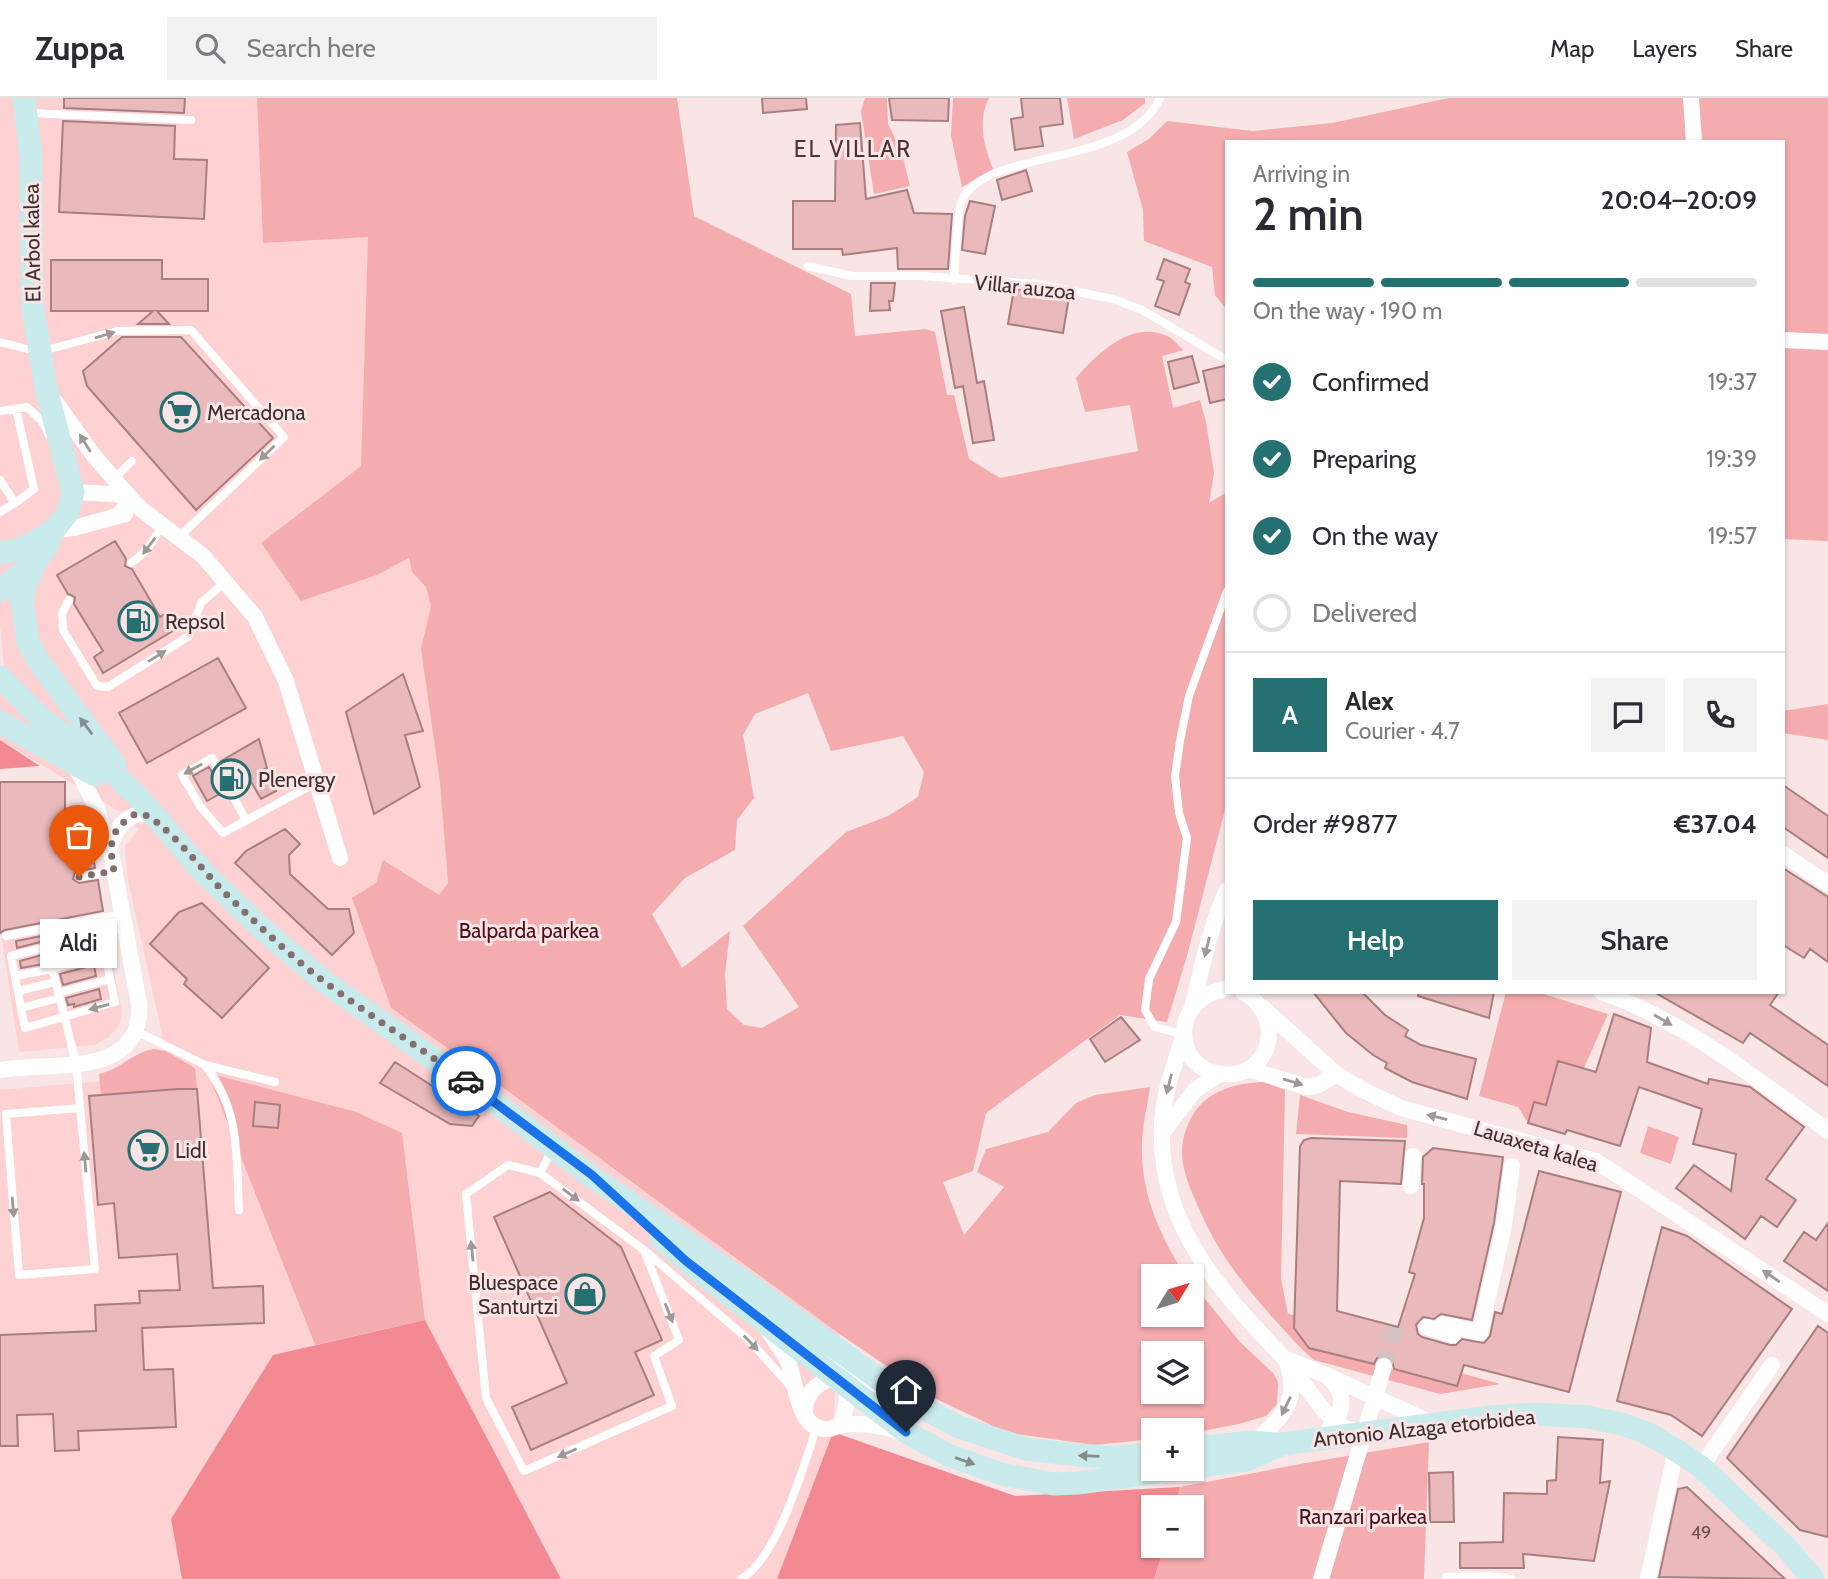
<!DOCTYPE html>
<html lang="en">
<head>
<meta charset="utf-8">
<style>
	:root { --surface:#fff; --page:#f2f2f3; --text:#2b2b33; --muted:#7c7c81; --line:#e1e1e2; --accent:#257071 }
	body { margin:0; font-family:Cabin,sans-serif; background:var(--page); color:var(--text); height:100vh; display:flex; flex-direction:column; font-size:26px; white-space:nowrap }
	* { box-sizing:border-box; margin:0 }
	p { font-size:23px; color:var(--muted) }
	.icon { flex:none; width:38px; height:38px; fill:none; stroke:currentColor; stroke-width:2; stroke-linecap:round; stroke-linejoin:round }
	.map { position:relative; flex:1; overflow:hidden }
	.side { position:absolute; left:1225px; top:42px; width:560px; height:854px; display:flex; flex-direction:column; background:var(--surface); border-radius:0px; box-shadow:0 2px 5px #0004 }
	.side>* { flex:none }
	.needle { width:46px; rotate:52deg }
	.fabs { position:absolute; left:1141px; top:1166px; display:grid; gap:14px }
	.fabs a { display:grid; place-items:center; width:63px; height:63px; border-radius:0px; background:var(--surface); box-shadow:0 2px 5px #0004; font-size:35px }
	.pin { position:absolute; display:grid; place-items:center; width:60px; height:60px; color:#fff; margin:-72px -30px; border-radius:50% 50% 50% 0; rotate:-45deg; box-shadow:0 0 7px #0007 }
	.pin .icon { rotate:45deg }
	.courier { position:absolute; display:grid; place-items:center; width:70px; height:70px; margin:-35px; border:5px solid #1a73e8; border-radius:50%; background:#fff; color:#222; box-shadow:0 2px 9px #0007 }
	.bubble { position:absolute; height:49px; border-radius:0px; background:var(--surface); box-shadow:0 2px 5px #0004; font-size:23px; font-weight:600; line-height:49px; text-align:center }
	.headline em { font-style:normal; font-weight:600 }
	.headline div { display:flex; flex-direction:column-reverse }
	.headline { display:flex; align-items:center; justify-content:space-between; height:119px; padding:0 28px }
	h1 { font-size:46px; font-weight:600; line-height:52px }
	.bar { display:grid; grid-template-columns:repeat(4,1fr); gap:10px 7px; align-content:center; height:84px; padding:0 28px }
	.bar i { height:9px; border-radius:5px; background:var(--line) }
	.bar .on { background:var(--accent) }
	.bar p { grid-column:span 4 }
	.line { display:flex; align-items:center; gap:18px; padding:0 28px; border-top:2px solid var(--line) }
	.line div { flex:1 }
	.round { display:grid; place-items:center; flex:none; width:74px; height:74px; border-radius:0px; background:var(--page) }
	ol { padding:0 28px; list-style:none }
	li { display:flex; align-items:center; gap:21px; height:77px }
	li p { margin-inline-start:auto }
	li .icon { padding:7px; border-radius:50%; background:var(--accent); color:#fff; stroke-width:4 }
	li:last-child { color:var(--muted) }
	li i { width:38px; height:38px; border:4px solid var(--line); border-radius:50% }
	.primary-button { display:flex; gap:14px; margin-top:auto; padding:14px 28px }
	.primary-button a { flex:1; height:80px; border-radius:0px; background:var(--accent); color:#fff; font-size:28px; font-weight:600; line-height:80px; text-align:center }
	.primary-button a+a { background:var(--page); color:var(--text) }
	header { display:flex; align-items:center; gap:42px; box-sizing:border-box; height:98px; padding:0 35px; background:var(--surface); border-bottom:2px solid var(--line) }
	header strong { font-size:33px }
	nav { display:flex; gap:38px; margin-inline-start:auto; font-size:24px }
	.search { width:490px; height:63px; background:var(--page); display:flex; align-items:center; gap:18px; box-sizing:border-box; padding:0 24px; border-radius:0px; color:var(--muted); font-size:26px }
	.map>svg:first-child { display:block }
</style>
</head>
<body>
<header>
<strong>Zuppa</strong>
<div class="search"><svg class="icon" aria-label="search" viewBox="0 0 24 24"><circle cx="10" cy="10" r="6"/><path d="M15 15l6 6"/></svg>Search here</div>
<nav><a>Map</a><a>Layers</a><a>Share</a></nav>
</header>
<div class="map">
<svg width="1828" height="1481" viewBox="0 0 1828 1481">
	<rect width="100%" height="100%" fill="#f9e5e6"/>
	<path fill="#fed1d2" d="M0 0H257L263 145 368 138 361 368 261 445 301 503 377 477 410 460 412 474 426 489 431 508 421 552 440 685 448 785 439 797 380 775 376 784 369 791 353 800 391 910 505 991 838 1235 833 1334 777 1481H561L425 1222 402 1035 209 976 315 1247 273 1257 171 1421 182 1481H0V992L171 977 128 782 125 748 139 731 120 714 0 642V582L4 567 0 527Z
		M103 816 122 915 119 928 107 940 95 947 19 954 1 835Z"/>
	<path fill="#f5acaf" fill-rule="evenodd" d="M257 0H677L694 118 851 196 855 238 925 231 935 234 947 297H954L969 361 1000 380 1138 353 1130 307 1085 314 1076 280C1098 255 1131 222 1167 238 1173 240 1178 248 1184 252L1162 258 1173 310 1200 302 1206 324 1214 375 1209 405 1227 394V704L1187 858 1167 924 1120 917 986 1015 973 1073 943 1084 964 1137 1004 1089 977 1074 986 1051 1048 1034 1076 1005 1095 997 1150 989C1147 1010 1141 1033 1142 1055 1142 1097 1162 1143 1186 1178H1153V1216H1192V1185L1240 1244 1274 1276 1278 1284 1277 1306 1266 1318 1239 1326 1192 1335V1332H1153V1341L1095 1347 1008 1335 932 1299 838 1235 505 991 391 910 352 800 376 785 383 762 439 797 448 785 440 685 421 551 431 508 426 489 412 474 409 460 377 477 301 503 261 445 361 368 368 139 263 145ZM808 595 831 653 903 638 924 674 918 699 888 718 846 734 743 828 799 909 762 930 744 927 727 911 725 876 730 833 682 870 652 816 685 780 735 752 737 722 754 700 743 637 755 616ZM1153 1255H1192V1293H1153Z
		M865 0H887L888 26 901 52 910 88 874 96 861 13Z
		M953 0H989C977 23 984 47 993 71L962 89 951 38Z
		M1067 0H1145V5L1123 22 1074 41Z
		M1449 0H1828V443L1783 441V44H1227V212L1215 197 1212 169 1144 143 1143 112 1127 54 1149 41 1167 23 1253 33 1332 25Z
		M1828 606V642L1783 635V613Z
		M1506 894H1537L1608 916 1584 970 1558 963 1546 1007 1534 1004 1528 1025 1518 1009 1479 998Z
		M154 951 165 953 195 970 197 991 101 997 99 976C121 971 133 954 154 951Z
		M208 975 356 1014 402 1035 425 1222 315 1247Z
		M1264 984 1285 992 1281 1181 1288 1216 1294 1217V1230L1309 1250 1457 1288 1461 1275 1500 1286 1440 1296 1314 1262C1303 1253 1294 1243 1284 1232 1246 1190 1219 1159 1197 1106 1190 1091 1182 1071 1182 1055 1182 1040 1186 1028 1194 1015 1210 991 1237 985 1264 984Z
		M1300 997 1348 1014 1407 1027V1040L1296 1036Z
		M1648 1028 1679 1039 1671 1066 1640 1055Z
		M1429 1344 1424 1481H1154L1165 1447H1192V1409H1175L1180 1389 1306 1365Z"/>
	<path fill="#f38a91" d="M0 642 40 668 0 671Z
		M425 1222 561 1481H182L171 1421 273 1257Z
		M833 1334 1015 1398 1180 1389 1175 1409H1153V1447H1165L1154 1481H777Z"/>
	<path fill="#e9b9bb" stroke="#a97e7f" stroke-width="2" d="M64 0H185L184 15 64 10Z
		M762 0H806L807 11 763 15Z
		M889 0H949L948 23 892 22Z
		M1021 0H1060L1063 26 1040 29 1043 48 1015 52 1011 21 1023 19Z
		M63 23 175 28 174 61 207 62 204 121 59 114Z
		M860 25 866 101 907 92 914 115 952 116 948 171H898L897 150 843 157 842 151H793V103H835L836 27Z
		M1026 72 1032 93 1002 102 997 82Z
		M970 103 995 108 985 156 962 152 965 118Z
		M1164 161 1190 171 1185 184 1190 186 1179 217 1155 208 1164 183 1157 181Z
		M51 162H162V181H208V213H157L169 226H138L153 213H51Z
		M871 185H895L893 203H889L890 212 870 213Z
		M1014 191 1069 199 1063 235 1008 226Z
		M964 209 977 285 984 283 994 342 973 345 963 288 955 290 941 213Z
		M122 239H181L273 340 196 412 87 288 83 273Z
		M1192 258 1199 284 1174 291 1168 264Z
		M1224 268H1227V301L1210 305 1203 273Z
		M115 443 126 461 125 468 132 471 160 519 166 515 176 531 103 575 94 559 103 553 74 506 75 499 68 496 57 477Z
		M218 560 246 610 147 665 119 615Z
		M403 576 423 633 405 637 420 689 374 716 346 614Z
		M259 641 267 670 263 672 276 693 261 701 249 680 235 688 221 663Z
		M209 669 223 694 207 703 193 678Z
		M0 684H65V732H89L95 770 75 774 73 781 79 785 98 782 103 813 5 832 0 835Z
		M1783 687 1828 718V760L1783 729Z
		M285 731 300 746 289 757 290 776 328 811H349L354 835 332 857 235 765 246 753Z
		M1783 770 1828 799V864L1810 851 1804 860 1783 847Z
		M202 805 269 870 222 920 184 886 187 881 150 846 179 814Z
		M87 829V832L17 850 16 843Z
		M90 845 92 854 57 863 55 854Z
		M42 857 44 866 21 870 20 863Z
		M94 867 96 878 63 887 60 876Z
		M99 891 101 901 74 909V906L68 907 66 900Z
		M1313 894H1362L1385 917 1408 932 1405 938 1421 947 1476 961 1467 1001 1412 984 1385 970 1387 965 1373 957 1346 935Z
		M1419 894H1494L1489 920 1418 898Z
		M1654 894H1779L1770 907 1828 947V988L1750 935 1743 945Z
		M1614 916 1651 930 1647 964 1708 986 1709 981 1750 989 1804 1029 1766 1081 1796 1102 1777 1129 1761 1118 1745 1141 1676 1090 1694 1067 1731 1093 1736 1056 1693 1046 1702 1011 1639 989 1620 1048 1567 1032 1565 1036 1528 1025 1534 1004 1546 1007 1558 963 1596 974Z
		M1121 919 1140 942 1105 964 1090 941Z
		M395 964 479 1018 472 1028 450 1026 380 985Z
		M178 991H197L213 1190 263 1188 264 1225 142 1230 144 1272 173 1271 176 1329 78 1333 79 1352 55 1353 53 1316 17 1317 18 1348H0V1237L96 1233 95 1207 140 1205 139 1193 180 1192 177 1156 119 1160 114 1105 98 1107 89 998Z
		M255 1004 280 1007 278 1030 253 1028Z
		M1311 1040 1405 1043 1401 1086 1340 1083 1337 1213 1398 1229 1415 1176 1409 1174 1424 1120V1086H1422L1423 1059 1433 1050 1503 1059 1494 1125 1472 1222 1441 1216 1434 1221 1423 1219 1416 1227 1418 1236 1422 1239 1450 1247H1456L1462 1241 1484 1245 1490 1238 1495 1214 1502 1216 1539 1073 1621 1094 1569 1294 1464 1267 1457 1288 1394 1271 1392 1261 1386 1258 1377 1260 1374 1266 1309 1250 1294 1230 1300 1048 1304 1042Z
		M550 1094 621 1149 662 1242 635 1254 654 1297 531 1352 512 1309 567 1285 494 1119Z
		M1828 1125V1193L1784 1163 1804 1134 1816 1142Z
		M1662 1129 1687 1138 1792 1211 1702 1338 1671 1317 1617 1303Z
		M1818 1228 1828 1235V1439L1800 1432 1727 1360Z
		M1558 1339 1603 1342 1600 1385 1610 1383 1594 1463 1523 1456 1524 1470H1460V1445L1503 1444 1504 1395 1547 1396V1383L1556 1382Z
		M1453 1374 1454 1424H1430L1429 1375Z
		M1687 1389 1785 1481 1659 1479 1678 1391Z"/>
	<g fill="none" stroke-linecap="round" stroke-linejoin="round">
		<path stroke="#d4c1c2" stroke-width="16" stroke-dasharray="16 8" stroke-linecap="butt" d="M1384 1268 1396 1228"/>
		<path stroke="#fff" stroke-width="8" d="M29 15 191 22
			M808 168 852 178H921L1038 186 1113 201 1142 212 1227 262
			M954 182C955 166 957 113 962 102 987 49 1128 71 1160 0
			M0 244 39 254 117 233 191 232 284 339 179 439
			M0 313 27 309 42 323 49 337
			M115 380 132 363
			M0 382 15 405 34 391 16 311
			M0 414 15 405
			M131 465C147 454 153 444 162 427
			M69 502 62 515 63 532 97 588 108 589 189 538 201 505 225 484
			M246 722 212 660 182 677 200 708 223 735 317 684
			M79 779 114 773
			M6 838 122 816
			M47 849 11 858 25 930 115 904 101 836
			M15 878 52 871 105 857
			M18 893 55 884
			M58 895 110 881
			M21 910 59 900
			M136 933 205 967 275 984
			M1184 937 1155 929 1145 912 1149 881 1176 824 1187 740 1179 715 1175 678 1180 643 1189 598 1227 493
			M205 967C241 1014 236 1055 239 1112
			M80 1010 6 1016 19 1177 95 1171 76 965 47 849 125 830
			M553 1050 540 1075 644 1152 749 1242 793 1291
			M540 1075 508 1067 466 1096 486 1300 524 1373 672 1308 654 1258 679 1242 644 1152
			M1446 1479 1489 1478 1511 1481
			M741 1481C778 1460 803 1369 817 1328"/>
		<path stroke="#fff" stroke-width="16" d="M1691 0 1694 44
			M1783 242 1828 244
			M51 298 94 358 128 397 124 411 117 418
			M73 394 128 397 141 411 203 458 255 519 286 583 340 760
			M54 432 74 430 125 416
			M110 749C116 732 124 716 145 716
			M1783 756 1828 786
			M1227 891C1171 898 1171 970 1221 976 1270 982 1288 919 1243 894
			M1601 894C1685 923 1756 981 1828 1033
			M1193 907C1202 868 1210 829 1227 792
			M1262 909 1336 976 1363 992 1401 1010 1596 1063 1828 1216
			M1184 937C1176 962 1166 988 1163 1014 1152 1118 1215 1188 1282 1258 1300 1277 1322 1318 1345 1330 1350 1333 1354 1331 1359 1335
			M1248 971 1307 989 1319 987 1336 976
			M0 972C50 963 143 982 139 906L110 749 97 711 74 665
			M1163 1034 1195 992 1220 976
			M1411 1088 1413 1058
			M1443 1226 1480 1235 1504 1127 1512 1068
			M1426 1229 1453 1237
			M769 1234C776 1244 784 1255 789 1266 796 1285 797 1331 826 1331 832 1332 836 1328 842 1327 860 1324 883 1328 900 1334
			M817 1249C845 1270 855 1294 840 1327
			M1288 1262 1326 1277 1434 1326
			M1329 1280C1346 1295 1345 1314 1330 1329
			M805 1316C804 1287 828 1279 853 1276L870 1288
			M1254 1344C1280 1321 1300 1305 1288 1267
			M1701 1369 1772 1267
			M1321 1481 1384 1268
			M1648 1481 1676 1352"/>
		<path stroke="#caebeb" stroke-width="23" d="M0 455 24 450 51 434
			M35 465 26 485 22 504 28 544 39 564 115 667
			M0 493 36 463 45 451 54 432 68 414 73 394 46 290 32 206 31 60 24 0
			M0 579 42 621 107 669 142 703 204 775 261 830 326 885 494 1004 591 1078 746 1185 909 1303 959 1329 1026 1351 1078 1357 1114 1359 1153 1356
			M0 624 95 677
			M661 1141 686 1163 906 1334 948 1357 1001 1376 1054 1386 1078 1385 1186 1370
			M1192 1350 1254 1344 1275 1346
			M1192 1369 1247 1362 1282 1346 1490 1319 1535 1316 1588 1319 1622 1326 1647 1335 1676 1352 1701 1369 1785 1448 1813 1481"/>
	</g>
	<defs><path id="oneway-solid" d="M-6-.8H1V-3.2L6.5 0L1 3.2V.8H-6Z" transform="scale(1.75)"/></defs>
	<g fill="#a09798">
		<use href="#oneway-solid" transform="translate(105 237) rotate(-16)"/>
		<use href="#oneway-solid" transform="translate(85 345) rotate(-122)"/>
		<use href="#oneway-solid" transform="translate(267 355) rotate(136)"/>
		<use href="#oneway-solid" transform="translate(149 448) rotate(127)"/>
		<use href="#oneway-solid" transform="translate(157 558) rotate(-32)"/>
		<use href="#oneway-solid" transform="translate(193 671) rotate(151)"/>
		<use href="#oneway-solid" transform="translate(1207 849) rotate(104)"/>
		<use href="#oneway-solid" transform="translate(99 909) rotate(165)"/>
		<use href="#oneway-solid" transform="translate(1663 922) rotate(30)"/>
		<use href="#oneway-solid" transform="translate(1293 984) rotate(17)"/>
		<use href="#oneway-solid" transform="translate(1169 986) rotate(104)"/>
		<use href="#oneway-solid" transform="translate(1437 1019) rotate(-166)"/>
		<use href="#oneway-solid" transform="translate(85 1064) rotate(-95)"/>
		<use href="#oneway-solid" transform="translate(571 1097) rotate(37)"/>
		<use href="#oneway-solid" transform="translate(13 1109) rotate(85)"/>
		<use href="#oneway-solid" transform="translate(472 1153) rotate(-96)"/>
		<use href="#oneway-solid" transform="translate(1771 1178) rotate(-146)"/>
		<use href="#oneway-solid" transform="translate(669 1215) rotate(68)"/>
		<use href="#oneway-solid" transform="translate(751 1245) rotate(46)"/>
		<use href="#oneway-solid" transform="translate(1286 1308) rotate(116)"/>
		<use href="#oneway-solid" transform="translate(567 1355) rotate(156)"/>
	</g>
	<g fill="#868d8e">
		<use href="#oneway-solid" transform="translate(86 628) rotate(-127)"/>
		<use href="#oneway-solid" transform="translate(1089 1358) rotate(-178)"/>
		<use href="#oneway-solid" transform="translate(965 1363) rotate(19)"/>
	</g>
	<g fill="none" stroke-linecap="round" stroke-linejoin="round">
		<path stroke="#826f70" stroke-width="7" stroke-dasharray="0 12.6" d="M79 779 114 773C110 752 108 735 128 721 132 717 136 715 142 716 162 720 206 776 223 793 256 825 289 857 326 885 372 919 420 950 466 983"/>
		<path stroke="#1a73e8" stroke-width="9" d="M466 983 592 1077 686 1163 906 1334"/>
	</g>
	<defs>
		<g id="supermarket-ring" transform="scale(2.0125)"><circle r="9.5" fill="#f9e5e6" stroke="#257071" stroke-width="1.5"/><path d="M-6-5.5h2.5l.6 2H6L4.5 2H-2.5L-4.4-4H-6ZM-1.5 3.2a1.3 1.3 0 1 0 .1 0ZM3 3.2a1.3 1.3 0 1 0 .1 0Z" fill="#257071"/></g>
		<g id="fuel-ring" transform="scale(2.0125)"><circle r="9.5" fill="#f9e5e6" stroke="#257071" stroke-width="1.5"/><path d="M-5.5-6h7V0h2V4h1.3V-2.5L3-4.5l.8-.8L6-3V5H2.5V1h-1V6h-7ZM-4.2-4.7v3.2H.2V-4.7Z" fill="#257071"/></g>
		<g id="shop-ring" transform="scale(2.0125)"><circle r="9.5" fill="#f9e5e6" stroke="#257071" stroke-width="1.5"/><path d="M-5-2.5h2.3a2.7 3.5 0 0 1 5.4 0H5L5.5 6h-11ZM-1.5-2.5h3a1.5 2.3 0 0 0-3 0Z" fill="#257071"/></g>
	</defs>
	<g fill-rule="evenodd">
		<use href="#supermarket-ring" x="180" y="314"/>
		<use href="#fuel-ring" x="138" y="523"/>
		<use href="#fuel-ring" x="231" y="681"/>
		<use href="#supermarket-ring" x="148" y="1052"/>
		<use href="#shop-ring" x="585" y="1196"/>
	</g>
	<g text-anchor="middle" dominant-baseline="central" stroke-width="6" stroke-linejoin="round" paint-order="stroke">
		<g font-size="18" fill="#6c5253">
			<text x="1701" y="1435">49</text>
		</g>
		<g font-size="21" fill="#422f30" stroke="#f9e5e6">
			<text transform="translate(32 145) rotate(-91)">El Arbol kalea</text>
			<text transform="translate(1025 189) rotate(6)">Villar auzoa</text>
			<text transform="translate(1536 1048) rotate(17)">Lauaxeta kalea</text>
			<text transform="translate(1424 1330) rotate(-6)">Antonio Alzaga etorbidea</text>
		</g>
		<g font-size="21" fill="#422f30" stroke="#f9e5e6" text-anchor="start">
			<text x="207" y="314">Mercadona</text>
			<text x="165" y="523">Repsol</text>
			<text x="258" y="681">Plenergy</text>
			<text x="175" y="1052">Lidl</text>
			<text x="558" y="1184" text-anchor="end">Bluespace<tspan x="558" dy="24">Santurtzi</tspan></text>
		</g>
		<g font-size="21" fill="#4f0e19" stroke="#f9e5e6">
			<text x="529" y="832">Balparda parkea</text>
			<text x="1363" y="1418">Ranzari parkea</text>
		</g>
		<g font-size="23" letter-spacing="2" fill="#553032" stroke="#f9e5e6">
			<text x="853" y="51">EL VILLAR</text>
		</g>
	</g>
</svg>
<div class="fabs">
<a><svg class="needle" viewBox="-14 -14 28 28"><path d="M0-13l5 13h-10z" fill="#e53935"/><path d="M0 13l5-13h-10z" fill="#7c7c81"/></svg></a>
<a><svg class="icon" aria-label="layers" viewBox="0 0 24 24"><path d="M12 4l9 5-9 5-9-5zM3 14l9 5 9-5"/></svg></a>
<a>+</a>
<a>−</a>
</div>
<div class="pin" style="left:79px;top:779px;background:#ea580c"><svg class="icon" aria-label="bag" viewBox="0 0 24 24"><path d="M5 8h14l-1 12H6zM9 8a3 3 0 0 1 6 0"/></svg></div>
<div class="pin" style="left:906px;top:1334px;background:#1f2937"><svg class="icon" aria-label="home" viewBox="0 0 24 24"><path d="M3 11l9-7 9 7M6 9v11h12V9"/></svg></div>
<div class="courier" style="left:466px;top:983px"><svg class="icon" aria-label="car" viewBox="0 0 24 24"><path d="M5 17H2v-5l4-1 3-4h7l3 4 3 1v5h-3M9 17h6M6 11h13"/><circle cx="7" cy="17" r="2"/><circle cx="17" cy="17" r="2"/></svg></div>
<div class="bubble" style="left:40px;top:821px;width:77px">Aldi</div>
<section class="side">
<div class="headline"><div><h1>2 min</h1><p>Arriving in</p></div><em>20:04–20:09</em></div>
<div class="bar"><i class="on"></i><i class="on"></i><i class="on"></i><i></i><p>On the way · 190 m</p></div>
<ol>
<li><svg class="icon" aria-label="check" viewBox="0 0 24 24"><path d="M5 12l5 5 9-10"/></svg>Confirmed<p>19:37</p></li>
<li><svg class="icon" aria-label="check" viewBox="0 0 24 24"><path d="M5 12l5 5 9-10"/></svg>Preparing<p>19:39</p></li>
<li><svg class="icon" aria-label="check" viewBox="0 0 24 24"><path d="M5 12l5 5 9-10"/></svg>On the way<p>19:57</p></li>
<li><i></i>Delivered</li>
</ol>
<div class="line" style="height:126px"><b class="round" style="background:var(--accent);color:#fff">A</b><div><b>Alex</b><p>Courier · 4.7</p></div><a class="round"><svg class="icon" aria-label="chat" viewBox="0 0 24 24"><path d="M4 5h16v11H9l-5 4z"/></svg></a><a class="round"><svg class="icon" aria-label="phone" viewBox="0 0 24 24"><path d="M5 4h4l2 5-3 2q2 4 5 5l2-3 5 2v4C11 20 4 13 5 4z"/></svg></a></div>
<div class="line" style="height:91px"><div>Order #9877</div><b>€37.04</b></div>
<div class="primary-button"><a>Help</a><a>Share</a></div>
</section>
</div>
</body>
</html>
